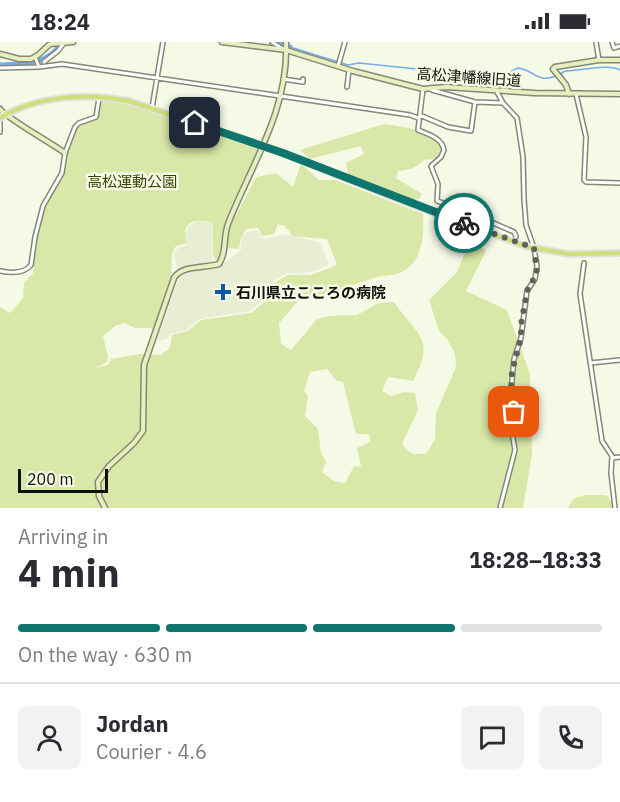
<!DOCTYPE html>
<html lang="en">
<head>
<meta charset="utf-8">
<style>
	:root { --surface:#fff; --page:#f2f2f3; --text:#2b2b33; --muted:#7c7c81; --line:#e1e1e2; --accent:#0f766e }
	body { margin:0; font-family:"IBM Plex Sans","Noto Sans JP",sans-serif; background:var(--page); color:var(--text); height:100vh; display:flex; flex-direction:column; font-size:22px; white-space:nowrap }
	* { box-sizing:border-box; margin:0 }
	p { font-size:20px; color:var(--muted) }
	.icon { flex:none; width:33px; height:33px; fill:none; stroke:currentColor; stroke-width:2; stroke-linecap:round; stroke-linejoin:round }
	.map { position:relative; height:466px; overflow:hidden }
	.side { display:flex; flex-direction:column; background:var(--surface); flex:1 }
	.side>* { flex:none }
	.scale { position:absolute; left:18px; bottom:15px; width:90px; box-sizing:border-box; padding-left:6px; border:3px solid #0f100a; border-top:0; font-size:16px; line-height:21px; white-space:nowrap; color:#0f100a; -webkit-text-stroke:4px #f5fae6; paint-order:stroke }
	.pin { position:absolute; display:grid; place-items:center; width:51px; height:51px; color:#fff; margin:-26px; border-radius:12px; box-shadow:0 3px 9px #0006 }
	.courier { position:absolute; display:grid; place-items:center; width:60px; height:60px; margin:-30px; border:4px solid #0f766e; border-radius:50%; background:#fff; color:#222; box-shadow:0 2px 8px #0007 }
	.summary em { font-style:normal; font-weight:700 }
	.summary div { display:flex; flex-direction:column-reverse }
	.summary { display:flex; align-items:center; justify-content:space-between; height:102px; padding:0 18px }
	h1 { font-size:39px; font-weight:700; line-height:45px }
	.bar { display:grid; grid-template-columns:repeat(4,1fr); gap:9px 6px; align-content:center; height:72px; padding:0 18px }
	.bar i { height:8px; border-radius:4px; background:var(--line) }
	.bar .current { background:var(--accent) }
	.bar p { grid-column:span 4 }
	.line { display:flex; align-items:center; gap:15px; padding:0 18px; border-top:2px solid var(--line) }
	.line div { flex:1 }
	.round { display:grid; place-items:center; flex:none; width:63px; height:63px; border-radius:9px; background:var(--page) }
	.status { display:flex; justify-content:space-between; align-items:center; height:42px; padding:0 30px; background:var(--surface); direction:ltr }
	.status svg { height:16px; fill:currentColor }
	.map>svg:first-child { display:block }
</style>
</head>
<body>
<div class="status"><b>18:24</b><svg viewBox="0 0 49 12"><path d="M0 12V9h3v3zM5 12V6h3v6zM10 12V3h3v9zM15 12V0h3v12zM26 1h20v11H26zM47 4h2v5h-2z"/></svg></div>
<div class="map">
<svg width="620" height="466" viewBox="0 0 620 466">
	<rect width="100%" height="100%" fill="#f5fae6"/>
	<path fill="#e7eed3" d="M198 179 213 181 212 217 220 224 241 208 242 195 246 191 256 188 264 197 287 192 320 201 329 222 320 227 301 232 287 231 272 240 268 253 250 269 199 277 187 288 171 292 166 297 157 299 179 235 174 211 179 205 187 203 185 192 190 183Z"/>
	<path fill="#d9e7a8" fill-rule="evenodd" d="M100 57C154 64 204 88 255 104L260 109C249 132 236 155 228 179 223 192 224 209 217 220L213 214V181C194 175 180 180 187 201L176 204 172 211 171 237 155 291H153L151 286H135L125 281 115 284 103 294 108 315 107 320 95 326 108 323 111 317 141 312 161 313 170 306 172 293 188 289 201 278 251 271 269 256 274 241 288 233H311L337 223 327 197 293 194 285 184 278 182 274 192 262 194 258 186 246 187 241 196 239 207 228 206V189L256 135 276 131 293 145 301 122 319 138H335L423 172C425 203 419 235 380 234L316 255 300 257 279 281 281 302 291 308 317 277 330 274 357 273 378 261 394 260C418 295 436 295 413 339L388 335 382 349 391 354 404 350 415 351 418 368 402 402C410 413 414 413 427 411L435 397 436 371 456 325 455 312 447 297 439 289 429 258 457 230 471 197 486 209 466 249 507 268 530 332 532 411 523 466H0V265L10 271 23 256 24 241 33 231 39 169 43 170 45 163 63 132 65 114 76 86 98 74ZM327 327 337 339 343 340 356 392H368L370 394V400L357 406 361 425 354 424 345 441 334 439 322 430 326 420 321 411 318 387 305 374 308 354 304 349 310 330Z
		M384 82C403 85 429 87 442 104L443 108 435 117 424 118C416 126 409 128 398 129L396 136 422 152 419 157 413 158 348 133 346 121 364 112 361 104 310 117 300 108Z
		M585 453H606L617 466H568L573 457Z"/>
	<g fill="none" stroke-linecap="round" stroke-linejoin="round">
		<path stroke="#76abee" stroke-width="1.5" d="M290 5 348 23 359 21 436 29 451 35 469 32 479 37 504 33 518 26C536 29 536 41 556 34
			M560 32 565 29C580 29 609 21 620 28"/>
		<path stroke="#76abee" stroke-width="5" d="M277 0 290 5
			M0 23C21 22 51 23 61 0"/>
		<g stroke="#848877" stroke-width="6">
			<path id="street" d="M272 0 283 7
				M596 0 599 18
				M612 0 614 6 620 4
				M35 15 39 25 62 22 410 73 418 76 422 74 448 85 471 89 475 60
				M44 20 58 9 64 1
				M338 24 345 0
				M0 26 39 25
				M283 37 303 40V37
				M347 45 349 28
				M430 46 432 48 475 60 503 61
				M423 47 418 88C428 92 442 96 444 108L441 115 431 124 438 142 437 159 459 166 514 190 516 194 515 200
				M496 48 503 61 517 76 523 115 524 157 526 183 534 206 537 224 535 237 527 249 521 296 514 317 511 349 514 370 512 391 515 408 500 466
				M576 52 586 95 584 138 586 140 620 141
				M152 66 163 0
				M0 81V90
				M584 221 580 252 602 399 612 414 611 431 615 466
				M0 229C10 231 24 232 31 223L35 195 43 164 62 131 65 111 75 85 79 81 96 75 99 56
				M590 321 620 318
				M612 416 620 415"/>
		</g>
		<g stroke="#848877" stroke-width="7">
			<path id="secondary" d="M222 0 286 8 353 29 423 47 446 45 535 51 620 52
				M0 12 19 17H31L38 13 50 2 73 0
				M569 52 566 43 553 27 555 25 599 18H620
				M0 67C5 75 53 102 65 111
				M105 466 99 454 98 440 109 424 134 401 143 389 144 323 174 236C181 223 206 226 219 222 227 210 223 195 228 182 252 121 289 68 286 0"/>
		</g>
		<g stroke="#e2e2e2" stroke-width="8">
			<path id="primary" d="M0 76C38 53 87 51 129 59L283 111 418 165 528 205 569 212 620 211"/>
		</g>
		<use href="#street" stroke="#fff" stroke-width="3"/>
		<use href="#secondary" stroke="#e8efbe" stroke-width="4"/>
		<use href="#primary" stroke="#d0df7d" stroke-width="4.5"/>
	</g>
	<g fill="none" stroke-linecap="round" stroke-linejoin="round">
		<path stroke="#606257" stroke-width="6" stroke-dasharray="0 10.8" d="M464 181 534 206 537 231 527 249 521 283V296L512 329 511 349 514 370"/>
		<path stroke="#0f766e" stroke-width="8" d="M195 81 283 111 464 181"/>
	</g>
	<path fill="#0e58a7" stroke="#f5fae6" stroke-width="2" d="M220 241h6v6h6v6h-6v6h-6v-6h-6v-6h6z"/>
	<g text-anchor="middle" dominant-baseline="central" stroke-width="5" stroke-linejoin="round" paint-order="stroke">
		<g font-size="15" fill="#0f100a" stroke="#f5fae6">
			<text transform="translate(469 35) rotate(4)">高松津幡線旧道</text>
		</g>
		<g font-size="15" fill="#3b4400" stroke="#f5fae6">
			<text x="132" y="139">高松運動公園</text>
		</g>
		<g font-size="15" font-weight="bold" fill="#0f100a" stroke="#f5fae6" text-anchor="start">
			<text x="236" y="250">石川県立こころの病院</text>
		</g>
	</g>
</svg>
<div class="scale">200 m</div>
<div class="pin" style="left:514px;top:370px;background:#ea580c"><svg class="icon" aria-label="bag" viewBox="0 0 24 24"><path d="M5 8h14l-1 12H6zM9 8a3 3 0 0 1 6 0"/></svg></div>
<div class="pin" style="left:195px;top:81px;background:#1f2937"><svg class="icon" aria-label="home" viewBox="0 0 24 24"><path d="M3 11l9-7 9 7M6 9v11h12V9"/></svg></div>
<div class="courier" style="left:464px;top:181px"><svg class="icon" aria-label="bike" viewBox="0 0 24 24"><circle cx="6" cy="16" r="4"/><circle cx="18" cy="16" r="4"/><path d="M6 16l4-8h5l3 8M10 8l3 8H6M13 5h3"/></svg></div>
</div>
<section class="side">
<div class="summary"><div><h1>4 min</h1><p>Arriving in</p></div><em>18:28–18:33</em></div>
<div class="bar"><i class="current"></i><i class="current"></i><i class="current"></i><i></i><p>On the way · 630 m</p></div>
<div class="line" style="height:108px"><a class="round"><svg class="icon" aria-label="person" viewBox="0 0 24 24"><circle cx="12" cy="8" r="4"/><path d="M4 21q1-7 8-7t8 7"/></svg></a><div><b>Jordan</b><p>Courier · 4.6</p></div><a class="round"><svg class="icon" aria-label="chat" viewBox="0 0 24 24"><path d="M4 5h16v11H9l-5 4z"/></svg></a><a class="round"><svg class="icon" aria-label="phone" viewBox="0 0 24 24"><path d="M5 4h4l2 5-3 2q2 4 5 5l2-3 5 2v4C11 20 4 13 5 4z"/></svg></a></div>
</section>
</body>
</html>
